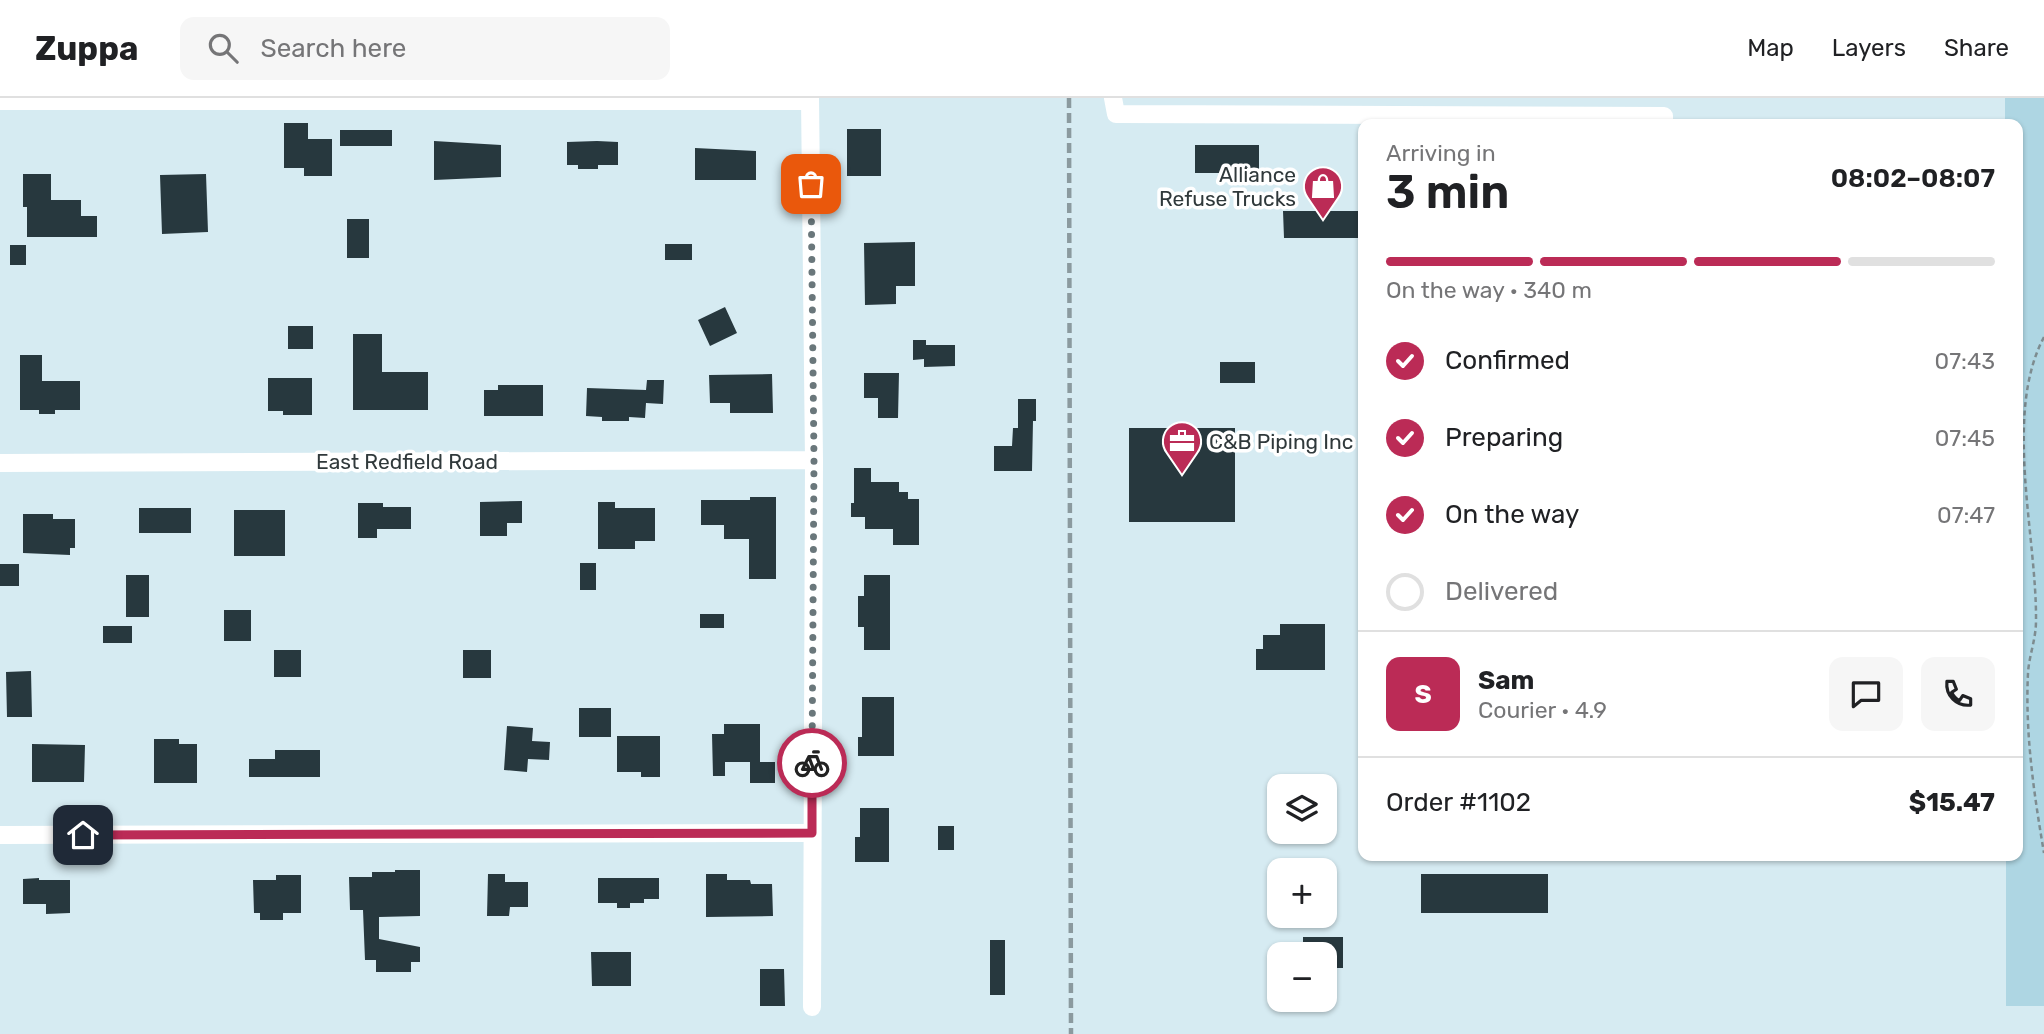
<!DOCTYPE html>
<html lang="en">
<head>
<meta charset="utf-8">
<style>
	:root { --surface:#fff; --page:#f6f6f6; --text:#202124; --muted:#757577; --line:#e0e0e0; --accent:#bb2b56 }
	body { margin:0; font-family:Rubik,sans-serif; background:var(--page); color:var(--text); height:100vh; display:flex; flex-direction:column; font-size:26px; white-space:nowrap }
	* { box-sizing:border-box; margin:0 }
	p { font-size:23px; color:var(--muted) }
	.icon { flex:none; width:38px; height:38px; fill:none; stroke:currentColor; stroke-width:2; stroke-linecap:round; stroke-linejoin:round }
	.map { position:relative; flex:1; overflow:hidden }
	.drawer { position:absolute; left:1358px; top:21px; width:665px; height:742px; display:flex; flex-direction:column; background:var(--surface); border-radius:14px; box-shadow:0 2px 5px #0004 }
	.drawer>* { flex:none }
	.controls { position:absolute; left:1267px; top:676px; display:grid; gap:14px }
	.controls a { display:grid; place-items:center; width:70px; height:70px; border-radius:14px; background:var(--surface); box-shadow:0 2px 5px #0004; font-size:35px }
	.pin { position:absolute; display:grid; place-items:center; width:60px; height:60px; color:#fff; margin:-30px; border-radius:14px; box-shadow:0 4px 10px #0006 }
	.courier { position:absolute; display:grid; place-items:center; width:70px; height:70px; margin:-35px; border:5px solid #bb2b56; border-radius:50%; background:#fff; color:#222; box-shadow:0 2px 9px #0007 }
	.overview em { font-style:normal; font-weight:600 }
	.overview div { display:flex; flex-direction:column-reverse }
	.overview { display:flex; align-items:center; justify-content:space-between; height:119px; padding:0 28px }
	h1 { font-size:46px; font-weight:600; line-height:52px }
	.bar { display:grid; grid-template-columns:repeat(4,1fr); gap:10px 7px; align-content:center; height:84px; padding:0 28px }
	.bar i { height:9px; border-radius:5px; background:var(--line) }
	.bar .active { background:var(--accent) }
	.bar p { grid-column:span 4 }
	.line { display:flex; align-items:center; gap:18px; padding:0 28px; border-top:2px solid var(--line) }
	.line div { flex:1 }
	.round { display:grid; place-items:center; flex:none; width:74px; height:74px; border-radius:14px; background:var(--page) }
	ol { padding:0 28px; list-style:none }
	li { display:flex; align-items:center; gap:21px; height:77px }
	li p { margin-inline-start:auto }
	li .icon { padding:7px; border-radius:50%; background:var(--accent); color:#fff; stroke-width:4 }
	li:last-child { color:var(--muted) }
	li i { width:38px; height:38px; border:4px solid var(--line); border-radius:50% }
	header { display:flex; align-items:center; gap:42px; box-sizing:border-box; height:98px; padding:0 35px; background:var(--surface); border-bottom:2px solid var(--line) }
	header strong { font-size:33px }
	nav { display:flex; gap:38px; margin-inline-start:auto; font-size:24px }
	.search { width:490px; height:63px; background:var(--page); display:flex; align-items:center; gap:18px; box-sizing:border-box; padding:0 24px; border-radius:14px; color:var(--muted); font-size:26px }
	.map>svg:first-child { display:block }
</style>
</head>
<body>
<header>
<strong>Zuppa</strong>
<div class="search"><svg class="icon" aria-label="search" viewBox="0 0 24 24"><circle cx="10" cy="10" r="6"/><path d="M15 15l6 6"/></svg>Search here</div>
<nav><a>Map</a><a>Layers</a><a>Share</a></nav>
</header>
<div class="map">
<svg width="2044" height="936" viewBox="0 0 2044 936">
	<rect width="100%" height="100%" fill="#d6ebf2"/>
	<path fill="#aed6e3" d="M2005 0H2044V908H2006V758H2018V26H2005Z"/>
	<path fill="#27383e" d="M284 25H308V41H332V78H304V70H284Z
		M847 31H881V78H847Z
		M340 32H392V48H340Z
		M434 43 501 47V79L434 82Z
		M597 43 618 44V67H598V71H578V67H567V44Z
		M1195 47H1259V75H1195Z
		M695 50 756 53V82H695Z
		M23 76H51V102H81V118H97V139H27V109H23Z
		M206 76 208 134 162 136 160 77Z
		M1283 113H1363V140H1284Z
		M347 121H369V160H347Z
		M915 144V188H896V206L865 207 864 145Z
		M665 146H692V162H665Z
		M10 147H26V167H10Z
		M725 209 737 235 710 248 698 222Z
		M288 228H313V251H288Z
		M353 236H382V274H428V312H353Z
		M913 242H926V247H955V268L924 269V261L913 262Z
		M20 257H42V283H80V312H55V316H39V312H20Z
		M1220 264H1255V285H1220Z
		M864 275H899L898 320H878V300H864Z
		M772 276 773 315H730V305H710L709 277Z
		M268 280H312V317H283V313H268Z
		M647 282H664L663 306 646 305 645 320 629 319V323H602V319L586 318 587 290 646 292Z
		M498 287H543V318H484V292H498Z
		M1018 301H1036V323H1033L1032 373H994V348H1012L1013 330H1018Z
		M1129 330H1235V424H1129Z
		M854 370H871V384H899V394H908V401H919V447H893V431H865V419H851V405H854Z
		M750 399H776V481H749V441H724V427H701V402H750Z
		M522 403V425H507V438H480V404Z
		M598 404H615V410H655V443H635V451H598Z
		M358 405H383V409H411V431H377V440H358Z
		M139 410H191V435H139Z
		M234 412H285V458H234Z
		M23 416H53V421H75V450H70V457L23 455Z
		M580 465H596V492H580Z
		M0 466H19V488H0Z
		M126 477H149V519H126Z
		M864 477H890V552H864V529H858V498H864Z
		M224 512H251V543H224Z
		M700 516H724V530H700Z
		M1280 526H1325V572H1256V551H1263V537H1280Z
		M103 528H132V545H103Z
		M274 552H301V579H274Z
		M463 552H491V580H463Z
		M31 573 32 619H7L6 574Z
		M862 599H894V658H858V639H862Z
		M579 610H611V639H579Z
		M724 626H760V664H725V678H713L712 636H724Z
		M507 628 533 630 532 643 550 644 549 662 528 661 527 674 504 672Z
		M617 638H660V679H641V674H617Z
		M154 641H179V646H197V685H154Z
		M32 646 85 647 84 684H32Z
		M275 652H320V679H249V661H275Z
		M750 664H775V685H750Z
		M860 710H889V764H855V739H860Z
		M938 728H954V752H938Z
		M395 772H420V818L379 819V841L420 849V864H411V874H376V862H365L363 812H350L349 779H372V774H395Z
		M488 776H505V784H528V809H510L509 818H487Z
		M706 776H727V782H750L751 786H772L773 818 706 819Z
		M1421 776H1548V815H1421Z
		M276 777H301V815H283V822H260V815H254L253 782H276Z
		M39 780V782H70V815L46 816V806H23V781Z
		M598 780H659V801H644V805H630V810H617V805H598Z
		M1303 839H1343V870H1325V856H1303Z
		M990 842H1005V897H990Z
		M591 854H631V888H592Z
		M760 871H784L785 908H760Z"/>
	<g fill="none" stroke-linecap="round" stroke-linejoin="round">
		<path stroke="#7d8c90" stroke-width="2.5" stroke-dasharray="5 3.5" stroke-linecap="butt" d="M2044 239C2003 316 2037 438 2036 523 2036 541 2029 558 2028 575 2025 636 2034 696 2044 755"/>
		<path stroke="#fff" stroke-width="18" d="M810 0 814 362 812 909
			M1113 0 1116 16 1664 18V26
			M0 3H810
			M0 365 814 362
			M0 737 812 735"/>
		<path stroke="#8b9a9f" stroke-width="4.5" stroke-dasharray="10 5" stroke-linecap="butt" d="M1069 0 1071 936"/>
	</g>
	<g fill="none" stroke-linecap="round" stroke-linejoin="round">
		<path stroke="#6a777b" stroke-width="7" stroke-dasharray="0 12.6" d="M811 86 814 362 812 665"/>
		<path stroke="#bb2b56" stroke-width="9" d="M83 737 812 735V665"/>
	</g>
	<defs>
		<g id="shop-pin" transform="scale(2.0125)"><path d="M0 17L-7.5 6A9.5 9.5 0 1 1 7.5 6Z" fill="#bb2b56" stroke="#fff"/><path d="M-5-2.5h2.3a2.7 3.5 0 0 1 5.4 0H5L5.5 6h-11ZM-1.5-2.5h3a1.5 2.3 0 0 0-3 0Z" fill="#fff"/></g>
		<g id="office-pin" transform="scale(2.0125)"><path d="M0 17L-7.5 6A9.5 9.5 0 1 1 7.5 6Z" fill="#bb2b56" stroke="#fff"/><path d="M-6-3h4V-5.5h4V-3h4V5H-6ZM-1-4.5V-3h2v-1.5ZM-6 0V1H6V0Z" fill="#fff"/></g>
	</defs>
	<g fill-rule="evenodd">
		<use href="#shop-pin" x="1323" y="88"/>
		<use href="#office-pin" x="1182" y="343"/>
	</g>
	<g text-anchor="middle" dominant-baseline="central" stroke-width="7" stroke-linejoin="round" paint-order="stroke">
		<g font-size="21" fill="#30393b" stroke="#fff" text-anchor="end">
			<text x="1296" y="76">Alliance<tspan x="1296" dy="24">Refuse Trucks</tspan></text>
			<text x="1209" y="343" text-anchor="start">C&amp;B Piping Inc</text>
		</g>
		<g font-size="21" fill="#30393b" stroke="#fff">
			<text x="407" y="363">East Redfield Road</text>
		</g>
	</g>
</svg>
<div class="controls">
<a><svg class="icon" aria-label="layers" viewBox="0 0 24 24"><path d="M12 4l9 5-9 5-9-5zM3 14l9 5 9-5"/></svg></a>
<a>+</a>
<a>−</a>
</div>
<div class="pin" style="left:811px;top:86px;background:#ea580c"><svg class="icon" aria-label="bag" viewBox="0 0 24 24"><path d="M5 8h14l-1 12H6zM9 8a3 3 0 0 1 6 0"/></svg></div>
<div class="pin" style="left:83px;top:737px;background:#1f2937"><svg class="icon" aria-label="home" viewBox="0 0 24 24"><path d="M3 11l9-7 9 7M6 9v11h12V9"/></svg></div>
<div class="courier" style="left:812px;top:665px"><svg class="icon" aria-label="bike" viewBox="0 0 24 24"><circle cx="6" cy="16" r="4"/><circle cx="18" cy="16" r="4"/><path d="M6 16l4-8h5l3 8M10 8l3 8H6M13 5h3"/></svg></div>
<section class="drawer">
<div class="overview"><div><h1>3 min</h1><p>Arriving in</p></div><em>08:02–08:07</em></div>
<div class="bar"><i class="active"></i><i class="active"></i><i class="active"></i><i></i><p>On the way · 340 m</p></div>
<ol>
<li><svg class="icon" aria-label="check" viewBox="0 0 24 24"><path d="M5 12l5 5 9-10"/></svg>Confirmed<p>07:43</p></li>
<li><svg class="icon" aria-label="check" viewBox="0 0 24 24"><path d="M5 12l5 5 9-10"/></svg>Preparing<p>07:45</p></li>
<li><svg class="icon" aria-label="check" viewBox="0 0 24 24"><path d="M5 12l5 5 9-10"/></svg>On the way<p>07:47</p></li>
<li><i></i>Delivered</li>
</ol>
<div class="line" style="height:126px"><b class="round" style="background:var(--accent);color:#fff">S</b><div><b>Sam</b><p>Courier · 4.9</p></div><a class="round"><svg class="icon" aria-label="chat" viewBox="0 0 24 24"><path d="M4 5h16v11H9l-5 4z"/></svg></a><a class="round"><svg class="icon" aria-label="phone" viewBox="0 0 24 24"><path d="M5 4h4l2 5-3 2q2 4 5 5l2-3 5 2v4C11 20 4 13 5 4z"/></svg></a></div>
<div class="line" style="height:91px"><div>Order #1102</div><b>$15.47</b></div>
</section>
</div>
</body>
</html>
